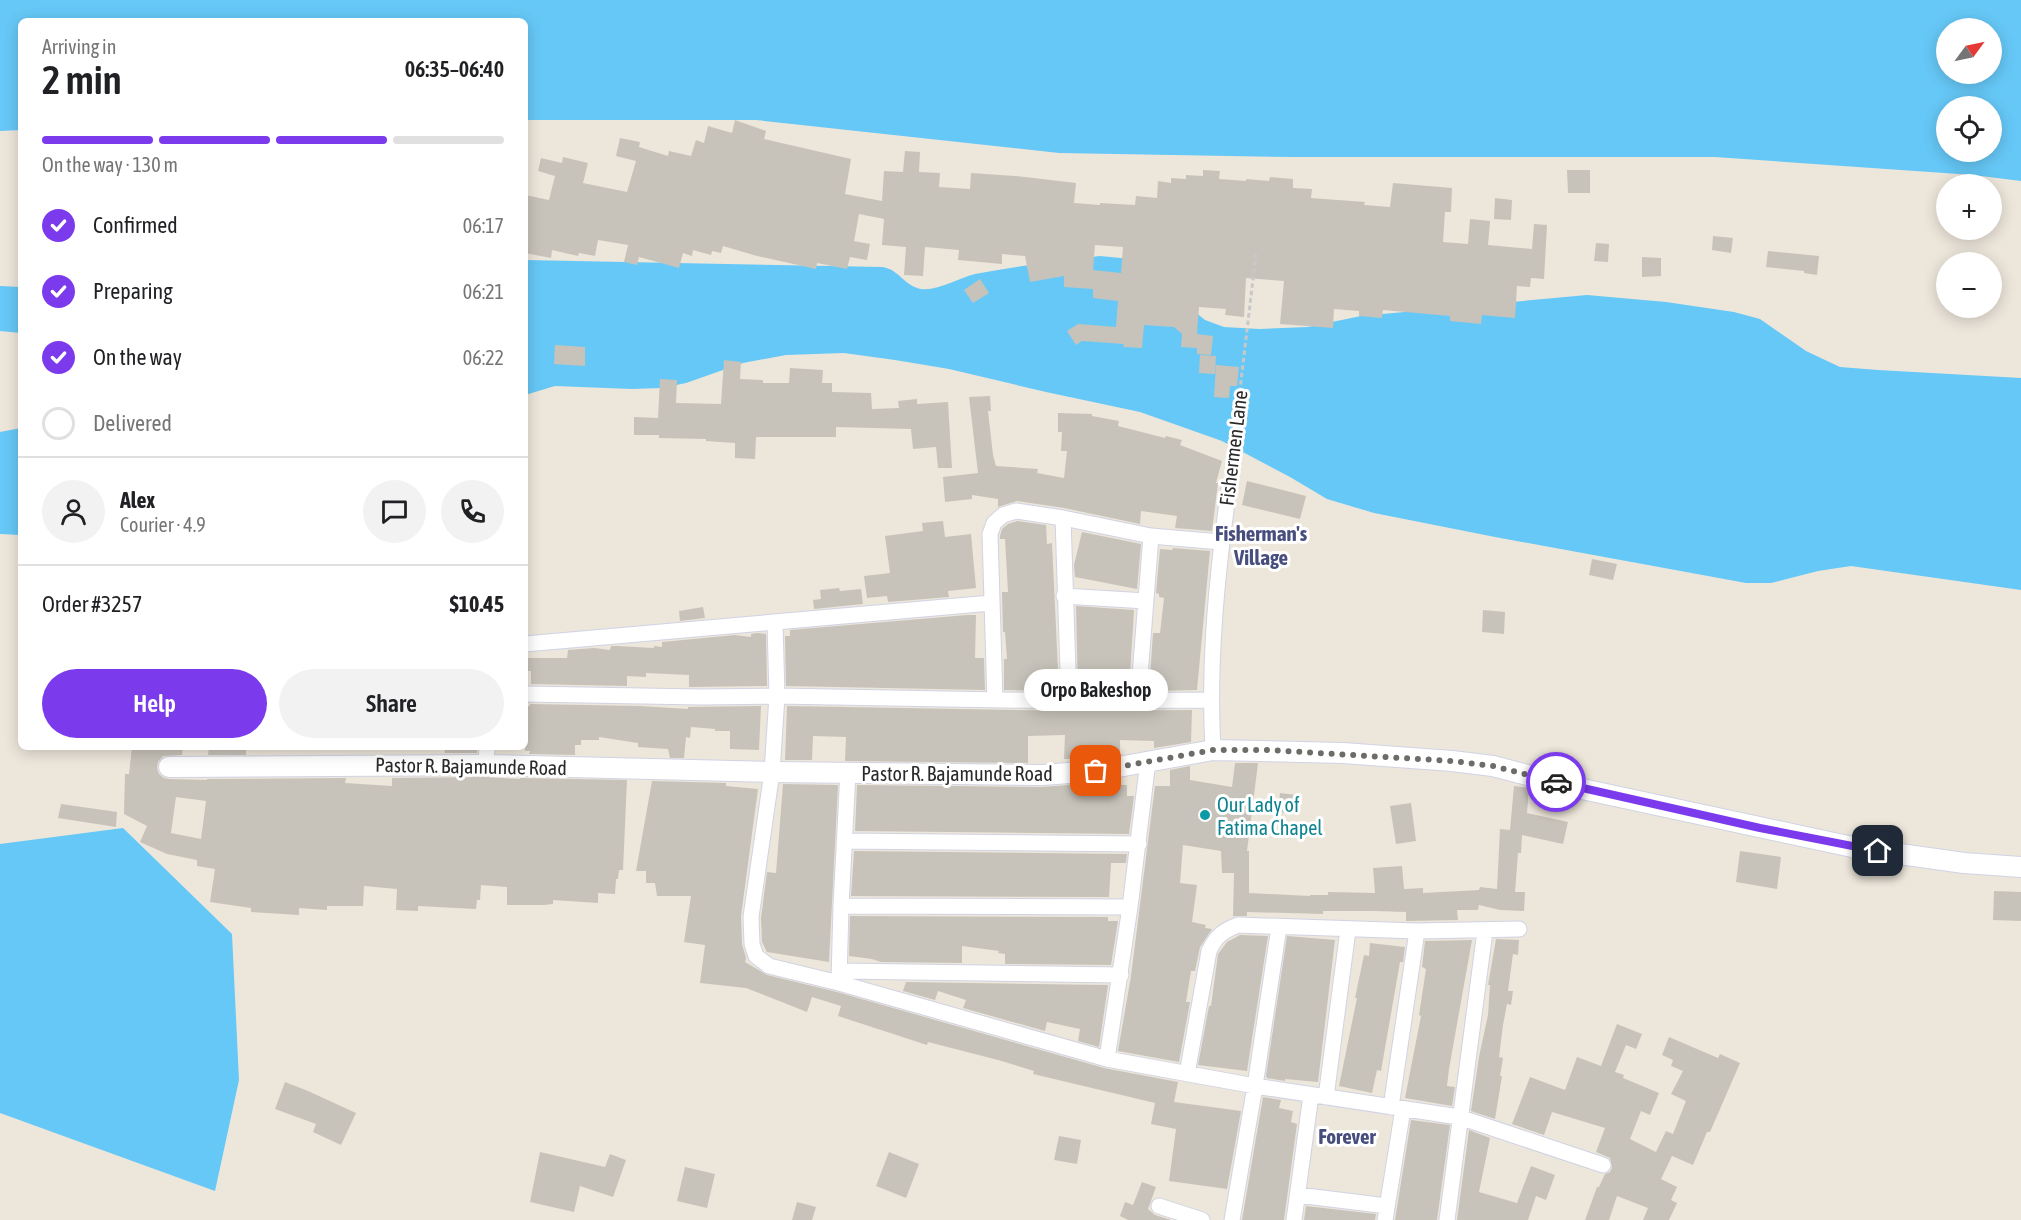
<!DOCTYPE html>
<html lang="en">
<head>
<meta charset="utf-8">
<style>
	:root { --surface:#fff; --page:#f2f2f2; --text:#202124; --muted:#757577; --line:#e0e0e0; --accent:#7c3aed }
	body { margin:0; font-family:"Asap Condensed",sans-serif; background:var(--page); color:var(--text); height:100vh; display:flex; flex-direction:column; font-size:22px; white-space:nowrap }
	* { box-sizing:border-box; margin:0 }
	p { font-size:20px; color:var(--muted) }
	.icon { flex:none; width:33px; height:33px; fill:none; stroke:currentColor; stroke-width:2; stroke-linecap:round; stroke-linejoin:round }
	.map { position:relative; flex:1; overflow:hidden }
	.sheet { position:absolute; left:18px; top:18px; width:510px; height:732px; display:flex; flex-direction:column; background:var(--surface); border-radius:9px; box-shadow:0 3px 15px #0003 }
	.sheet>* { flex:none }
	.needle { width:39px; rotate:57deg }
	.controls { position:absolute; left:1936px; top:18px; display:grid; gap:12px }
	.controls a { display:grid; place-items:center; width:66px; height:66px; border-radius:50%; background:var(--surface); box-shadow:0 3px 15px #0003; font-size:30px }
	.pin { position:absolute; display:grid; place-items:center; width:51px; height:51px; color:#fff; margin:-26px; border-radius:12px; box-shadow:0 3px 9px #0006 }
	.courier { position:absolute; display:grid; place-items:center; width:60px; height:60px; margin:-30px; border:4px solid #7c3aed; border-radius:50%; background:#fff; color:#222; box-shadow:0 2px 8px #0007 }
	.bubble { position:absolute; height:42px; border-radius:21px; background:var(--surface); box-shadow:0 3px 15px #0003; font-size:20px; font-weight:600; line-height:42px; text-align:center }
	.summary em { font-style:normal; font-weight:600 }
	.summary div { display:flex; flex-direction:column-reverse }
	.summary { display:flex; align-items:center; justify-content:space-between; height:102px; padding:0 24px }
	h1 { font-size:39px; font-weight:600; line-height:45px }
	.bar { display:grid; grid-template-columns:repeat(4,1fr); gap:9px 6px; align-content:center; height:72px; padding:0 24px }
	.bar i { height:8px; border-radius:4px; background:var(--line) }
	.bar .selected { background:var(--accent) }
	.bar p { grid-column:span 4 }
	.line { display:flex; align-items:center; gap:15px; padding:0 24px; border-top:2px solid var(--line) }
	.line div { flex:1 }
	.round { display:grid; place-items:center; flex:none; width:63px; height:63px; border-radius:32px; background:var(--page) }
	ol { padding:0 24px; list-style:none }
	li { display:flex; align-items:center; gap:18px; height:66px }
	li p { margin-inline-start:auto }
	li .icon { padding:6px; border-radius:50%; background:var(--accent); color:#fff; stroke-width:4 }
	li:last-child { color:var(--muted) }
	li i { width:33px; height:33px; border:3px solid var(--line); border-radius:50% }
	.button { display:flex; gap:12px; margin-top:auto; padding:12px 24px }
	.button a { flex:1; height:69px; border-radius:36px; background:var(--accent); color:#fff; font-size:24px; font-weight:600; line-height:69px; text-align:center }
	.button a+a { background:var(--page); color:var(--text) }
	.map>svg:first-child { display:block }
</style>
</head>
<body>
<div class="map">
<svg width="2021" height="1220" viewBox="0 0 2021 1220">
	<rect width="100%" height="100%" fill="#ede6db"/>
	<path fill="#66c8f7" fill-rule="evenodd" d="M0 0H2021V181L1973 175 1715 157H1291L1059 153 756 120H525V21H21V130L0 131ZM1947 28H1992V74H1947ZM1947 106H1992V152H1947Z
		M1100 256 1131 259 1205 320 1224 327 1259 329 1308 327 1361 316 1587 295 1666 302 1734 312 1760 319 1806 351 1840 367 1878 370 2021 378V590L1851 566 1818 571 1771 583H1746L1495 537 1374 513 1327 499 1290 477 1222 441 1140 412 1046 392 949 369 895 360 844 353 786 355 743 363 686 383 662 388 632 389 555 386 525 395V260L882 267C899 269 904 286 921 289 939 291 958 278 975 274 1016 266 1058 261 1100 256Z
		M0 286 21 287V333L0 331Z
		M21 428V535L0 534V432Z
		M123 828 232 934 239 1080 215 1191 0 1113V844Z"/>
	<path fill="#c8c3ba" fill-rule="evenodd" d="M735 120 766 131 764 139 851 159 845 194 882 201 884 171 903 172 905 151 920 152 919 172 940 173 939 187 970 189 971 173 1015 176 1076 183 1074 203 1100 205V203L1135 205 1136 196 1157 198 1158 181 1171 183V178L1186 179V175L1203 176V170L1220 171 1219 179 1246 181V179L1269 181 1270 177 1293 179V188L1312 189 1311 198 1365 202 1364 205 1390 207 1393 183 1452 188 1451 212H1445L1443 242 1468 244 1470 219 1490 221 1488 245 1532 249 1534 224 1547 225 1544 279 1531 278 1530 287 1517 286 1515 318 1482 315 1481 324 1450 321V316L1383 310 1382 318 1359 316V311L1334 309 1333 328 1280 324 1284 281 1246 278 1244 317 1225 315 1226 309 1199 307 1197 334 1213 336 1211 355 1197 354V348L1181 347 1182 334 1174 327 1144 325 1142 348 1123 347 1124 344 1082 341 1076 345 1067 331 1078 324 1116 327 1118 301 1093 298V289L1064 287V276L1030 282 1025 256 1002 254V264L958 260 959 250 925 247 923 276 904 275 906 247 882 245 884 219 859 214 854 241 870 244 867 260 850 257 847 269 817 263 816 269 757 256 723 246 721 253 712 251 711 255 693 250 692 256 683 253 679 268 639 257 637 265 624 262 628 245 598 240 595 256 579 253 578 256 552 250 551 258 525 253V195L549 200 555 176 538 171 541 158 562 163 563 157 588 163 583 183 627 192 636 161 616 156 620 138 640 142 639 147 668 156 669 151 691 156 696 140 704 143 708 126 732 133ZM1095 245 1123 247 1121 273 1093 270Z
		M1567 170H1590V193H1568Z
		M1495 198 1512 200 1511 220 1494 219Z
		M1713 236 1733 238 1731 253 1712 250Z
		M1596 243 1609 244 1608 262 1594 261Z
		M1768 251 1819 256 1817 275 1804 273V271L1766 267Z
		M1642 257 1661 258V276L1642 277Z
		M980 279 989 293 973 303 964 290Z
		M555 345 585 347V366L554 364Z
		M1200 355 1216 356 1215 374 1199 373Z
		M724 360 741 362 740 379 763 380V383H789L790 368 823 370 822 383H832V392L871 393 872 409 899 408 898 401 917 399V404L948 402 952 468H938L936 447 913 449 911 429 836 427V437H756L755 459 735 458V443L706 441V439L659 438V435H634V417L658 418 660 379 677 380 676 403 721 404Z
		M1216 365 1239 367 1237 386H1230L1229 398 1214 397Z
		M990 396 991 411H988L993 455 996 466 1038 469 1037 473 1064 478 1067 451H1061L1062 432H1058V413L1092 414V416L1119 421 1118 426 1165 438 1166 436 1182 440 1180 445 1222 461 1216 483H1218L1212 531 1175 528 1177 516 1141 511 1140 524 1064 508 1017 501 998 507V499L972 495V499L945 502 943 477 978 473 969 397Z
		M1247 481 1306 496 1300 519 1242 505Z
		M943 521 945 537 971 534 976 588 948 591 949 597 888 602 887 596 867 598 864 576 890 573 885 536 923 531 922 523Z
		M1017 521 1046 525 1047 544 1052 543 1059 691 1004 690V659H1007L1005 632H1003L1002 592H1008L1005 539H1000V536L1002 529 1008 524Z
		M1082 532 1141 544 1137 589 1075 577 1074 565Z
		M1173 548 1210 551 1197 690 1149 691 1153 633H1160L1164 598 1159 597V594L1156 593 1160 549 1172 550Z
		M1592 559 1617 564 1613 580 1589 575Z
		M839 588 840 591 861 589 863 604 814 609 813 600 821 599 820 590Z
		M1076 606 1134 610 1129 691H1078Z
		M703 607 705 618 680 621 679 611Z
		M1483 610 1505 612 1504 634 1482 632Z
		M967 615H976L975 658H984L985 690 786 686 785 636H790V630Z
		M757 633 766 634 767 686 689 687V675L646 673V677L627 676V686L531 684V671H525V658H567L568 650 594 648 610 650 611 646H617L654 648V646L662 647V642L735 635 751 637V634Z
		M530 704 640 706 688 709V707L761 706 759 750 730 749V731H715V729L691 727 690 738 686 737 684 758H670L668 749 638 747V743L599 737V740H581V745H575V755L529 754 530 751H525V706H530Z
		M787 706 1069 711 1192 710 1191 742 1154 748V741L1120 740V753L1082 759H1064L1065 735 1028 736V763L845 761 846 737 813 736 812 760H785Z
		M132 747H183L182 755 163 756 158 762 157 768 159 774 164 778 169 779 207 780V779L346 778 345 783 392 786V778L485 777 520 779V778L627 780 623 870H619L618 879H616L615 894 598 893V903L553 900V904L544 905H507V887L481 885 480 900H477L476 909 418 906V911L396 910 397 889 364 886 363 906H327V910L299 908V915L251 912V908L210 902 215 869 197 866V860L167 854 140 842 147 826 124 814 125 774H129ZM176 797 206 801 201 839 171 833Z
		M209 747H246V755H208Z
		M444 747H477V753H445Z
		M1235 763H1258L1247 851H1249V893L1310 896V895H1328V892L1375 893 1373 868 1402 866 1404 889 1423 888V893L1479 890 1480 887 1497 889 1500 829 1510 830 1514 786 1529 788 1527 813 1568 822 1563 844 1522 835 1521 853H1518L1515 892H1525L1524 911 1500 910 1479 905 1478 910H1457L1458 920 1406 921V912L1374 911H1323V914L1247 912V916H1233L1234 873H1222L1221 851 1183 845 1180 883 1197 885 1192 922 1206 925 1205 928 1212 929 1200 947 1195 971H1191L1186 1002H1190L1179 1062 1118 1051 1131 976 1155 786H1170V770L1190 766V780L1232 787Z
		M652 781 726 783V786L758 789 741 916 742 944 746 958 745 962 767 975 837 992 1104 1068 1178 1082 1174 1102 1241 1111 1227 1189 1169 1181 1176 1129 1151 1124 1155 1103 1033 1074 1034 1071 998 1060 928 1042 927 1045 838 1016 841 1006 812 997 807 1012 746 988 700 983 705 945 684 942 691 896H657L655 883H646V871H636Z
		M783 784 838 785 829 962 767 952 762 942 761 918 767 872 776 873Z
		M1080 784 1127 785V796H1134L1129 834 855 831 857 785 1042 787Z
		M1280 793 1297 795 1294 814 1278 812Z
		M1411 803 1416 841 1396 844 1390 806Z
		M61 804 117 812 116 827 58 818Z
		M854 851 1127 854 1126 863H1111L1109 897 851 896Z
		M1740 851 1781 857 1777 889 1736 882Z
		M1994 891 2021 892V921L1993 920Z
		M850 916 1108 917V921H1118L1111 965 1005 964V954L998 953 999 951 962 946V963L881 962 872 959 849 956Z
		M1240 935 1268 936 1247 1071 1198 1065 1209 1006H1211L1218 954 1227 942Z
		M1287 936 1335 940 1318 1082 1285 1079V1081L1267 1078 1266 1076Z
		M1496 939 1519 940 1518 955 1513 954 1508 991H1513L1511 1005 1507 1004 1503 1025 1499 1057 1503 1058 1500 1076H1502L1495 1119 1471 1111 1479 1057 1488 1015 1490 985H1488Z
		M1472 940 1449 1069 1447 1086 1455 1087 1452 1106 1405 1098 1421 1016 1419 1015 1426 969 1422 967 1425 941Z
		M1370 943 1405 947 1403 962H1400L1381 1071 1377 1070 1372 1093 1339 1086 1357 998H1355L1364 955 1369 956Z
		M906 982 1108 985 1099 1047 1078 1041 1080 1029 1047 1022 1045 1031 963 1008 966 1000 938 991 935 1000 903 991Z
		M1617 1024 1642 1034 1636 1049 1626 1045 1615 1072 1624 1075 1623 1078 1659 1093 1650 1115 1641 1111 1630 1139 1656 1152 1666 1131 1673 1134 1686 1101 1671 1094 1683 1071 1671 1066 1673 1060 1662 1055 1669 1037 1718 1058 1720 1054 1740 1063 1710 1132H1707L1693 1165 1672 1156 1661 1179 1677 1187 1671 1200 1677 1203 1669 1220H1643L1648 1208 1617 1196 1609 1220H1585L1597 1187H1599L1605 1174 1610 1172 1612 1168 1610 1158 1596 1152 1605 1128 1552 1112 1544 1135 1512 1124 1530 1077 1565 1090 1577 1057 1601 1066Z
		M285 1082 308 1091 356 1113 341 1145 313 1132 316 1124 275 1109Z
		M1263 1097 1281 1100 1279 1108 1293 1111 1291 1122 1297 1124 1284 1220H1242Z
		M1411 1120 1450 1125 1437 1220H1395Z
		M1469 1130 1490 1138 1479 1192 1517 1203 1531 1166 1555 1175 1546 1200 1536 1196 1528 1220H1457Z
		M1059 1136 1081 1140 1077 1164 1054 1160Z
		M540 1152 605 1167 610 1154 626 1160 613 1197 580 1186 574 1212 530 1202Z
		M889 1152 919 1164 906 1198 876 1186Z
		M685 1167 715 1174 707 1208 677 1201Z
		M1142 1182 1156 1187 1148 1209 1155 1215 1171 1220H1128L1120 1216 1125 1202 1133 1205Z
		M797 1202 816 1207 812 1220H792Z
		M1306 1206 1376 1214 1375 1220H1304Z"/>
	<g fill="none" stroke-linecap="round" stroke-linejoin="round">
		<g stroke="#d0d3e4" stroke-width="17">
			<path id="minor" d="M1063 518 1069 701
				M1064 596 1146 601
				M775 623 777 696 772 772 751 917 752 944 756 956 769 966 839 983 1107 1059 1255 1086 1459 1117 1603 1165
				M525 644 991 603
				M525 694 701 697 777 696 1069 701 1210 700
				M995 700 990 534 994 523 1003 515 1016 511 1063 518 1151 536 1221 542
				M1138 701 1151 536
				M1213 750C1208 663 1217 574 1229 488
				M486 765 487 747
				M845 841 1139 844
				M841 906 1130 907
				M840 971 1121 975
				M839 980 841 906 848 772
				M1107 1059 1130 907 1148 761
				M1187 1074 1209 951C1216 936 1223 931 1238 925L1417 931 1519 929
				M1326 1097 1348 930
				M1391 1107 1417 931
				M1298 1195 1387 1206
				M1159 1206 1202 1220
				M1232 1220 1255 1086 1279 927
				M1294 1220 1311 1095
				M1385 1220 1403 1109
				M1447 1220 1485 931"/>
		</g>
		<g stroke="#d0d3e4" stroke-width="22">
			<path id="tertiary" d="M169 767 486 765 772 772 1042 775 1096 771 1213 750 1343 753 1452 761 1493 766 1573 787 1857 848 1964 863 2021 867"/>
		</g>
		<path stroke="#c8c8c8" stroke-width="3" stroke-dasharray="4.5 3" stroke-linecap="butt" d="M1230 474 1256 254"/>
		<use href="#minor" stroke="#fff" stroke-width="15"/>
		<use href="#tertiary" stroke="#fff" stroke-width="20"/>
	</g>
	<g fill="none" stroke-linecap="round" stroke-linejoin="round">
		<path stroke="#6e6c68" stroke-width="6" stroke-dasharray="0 10.8" d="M1096 771 1213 750H1268L1452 761 1493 766 1556 782"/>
		<path stroke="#7c3aed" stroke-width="8" d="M1556 782 1760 828 1878 851"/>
	</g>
	<circle fill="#0f9aa8" stroke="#fff" stroke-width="2" cx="1205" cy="815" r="6"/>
	<g text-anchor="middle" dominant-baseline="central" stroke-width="6" stroke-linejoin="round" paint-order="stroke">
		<g font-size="20" fill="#2a2a2a" stroke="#fff">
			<text transform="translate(1233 448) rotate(-83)">Fishermen Lane</text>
			<text transform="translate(471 766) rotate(1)">Pastor R. Bajamunde Road</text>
			<text x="957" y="773">Pastor R. Bajamunde Road</text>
		</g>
		<g font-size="20" fill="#0d838f" stroke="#fff" text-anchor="start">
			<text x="1217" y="804">Our Lady of<tspan x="1217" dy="23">Fatima Chapel</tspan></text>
		</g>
		<g font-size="21" font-weight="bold" fill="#474e7e" stroke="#fff">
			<text x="1261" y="533">Fisherman's<tspan x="1261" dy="24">Village</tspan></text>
			<text x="1347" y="1136">Forever</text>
		</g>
	</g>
</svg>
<div class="controls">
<a><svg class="needle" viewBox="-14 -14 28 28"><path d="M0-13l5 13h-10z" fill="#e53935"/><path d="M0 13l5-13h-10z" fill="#757577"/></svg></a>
<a><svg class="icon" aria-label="locate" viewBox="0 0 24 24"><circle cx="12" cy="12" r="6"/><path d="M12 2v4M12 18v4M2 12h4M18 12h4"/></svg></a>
<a>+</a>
<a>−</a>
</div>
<div class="pin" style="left:1096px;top:771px;background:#ea580c"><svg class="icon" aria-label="bag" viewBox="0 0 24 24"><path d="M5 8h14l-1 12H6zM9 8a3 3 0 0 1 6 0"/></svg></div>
<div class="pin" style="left:1878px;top:851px;background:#1f2937"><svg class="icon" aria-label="home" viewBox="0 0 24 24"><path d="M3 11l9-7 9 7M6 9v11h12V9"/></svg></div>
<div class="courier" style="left:1556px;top:782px"><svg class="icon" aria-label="car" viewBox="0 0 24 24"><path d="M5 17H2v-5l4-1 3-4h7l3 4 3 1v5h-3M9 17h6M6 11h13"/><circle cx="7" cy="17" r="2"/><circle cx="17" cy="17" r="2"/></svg></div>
<div class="bubble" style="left:1024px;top:669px;width:144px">Orpo Bakeshop</div>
<section class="sheet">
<div class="summary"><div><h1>2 min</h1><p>Arriving in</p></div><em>06:35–06:40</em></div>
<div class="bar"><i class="selected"></i><i class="selected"></i><i class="selected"></i><i></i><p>On the way · 130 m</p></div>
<ol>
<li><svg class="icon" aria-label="check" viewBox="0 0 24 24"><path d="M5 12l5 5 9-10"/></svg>Confirmed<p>06:17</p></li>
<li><svg class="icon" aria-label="check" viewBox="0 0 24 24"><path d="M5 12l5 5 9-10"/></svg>Preparing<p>06:21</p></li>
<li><svg class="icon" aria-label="check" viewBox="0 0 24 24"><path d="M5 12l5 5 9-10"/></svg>On the way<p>06:22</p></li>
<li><i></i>Delivered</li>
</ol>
<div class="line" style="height:108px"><a class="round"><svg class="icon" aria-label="person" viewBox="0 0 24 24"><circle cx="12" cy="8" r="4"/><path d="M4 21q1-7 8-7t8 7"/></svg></a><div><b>Alex</b><p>Courier · 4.9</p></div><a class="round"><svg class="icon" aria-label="chat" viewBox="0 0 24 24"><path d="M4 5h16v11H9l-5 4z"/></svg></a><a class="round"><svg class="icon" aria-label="phone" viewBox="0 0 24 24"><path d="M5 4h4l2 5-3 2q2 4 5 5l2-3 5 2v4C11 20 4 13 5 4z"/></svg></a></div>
<div class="line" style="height:78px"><div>Order #3257</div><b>$10.45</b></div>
<div class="button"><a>Help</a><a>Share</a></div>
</section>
</div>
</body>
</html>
